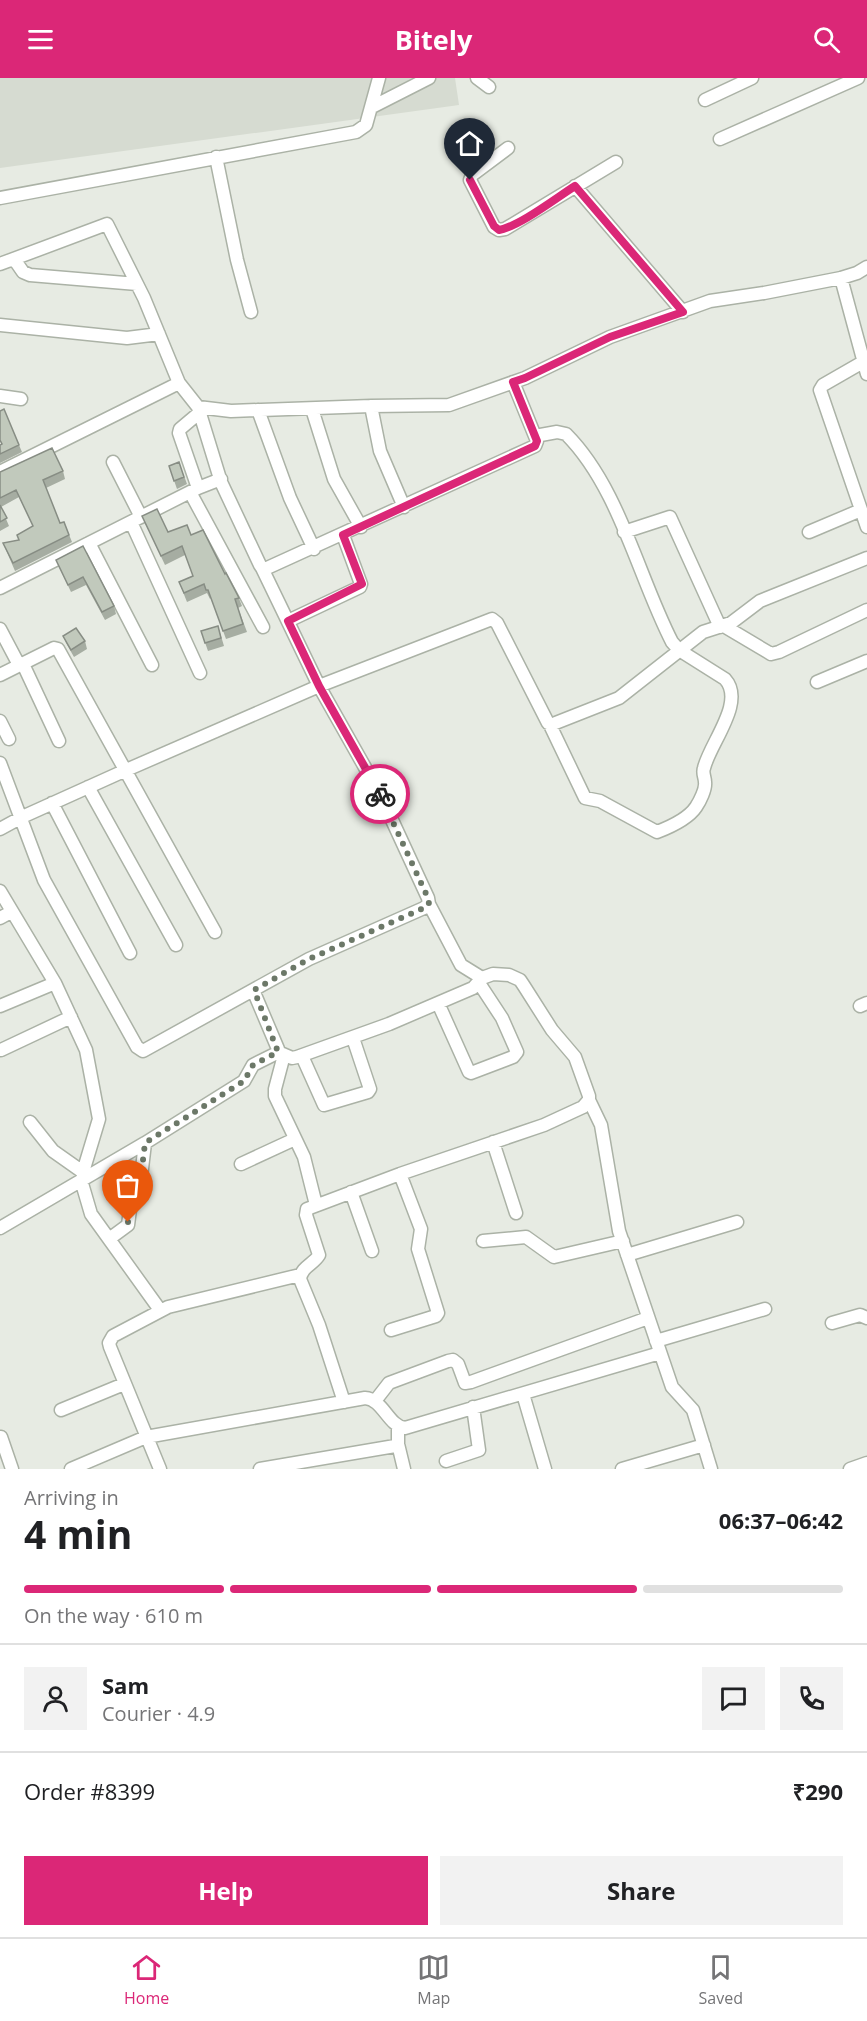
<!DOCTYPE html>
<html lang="en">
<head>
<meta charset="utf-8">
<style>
	:root { --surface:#fff; --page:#f2f2f2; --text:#202124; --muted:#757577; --line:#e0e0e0; --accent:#db2777 }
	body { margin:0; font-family:"Open Sans",sans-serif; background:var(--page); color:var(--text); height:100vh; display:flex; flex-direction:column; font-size:22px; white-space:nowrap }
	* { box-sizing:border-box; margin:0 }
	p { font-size:20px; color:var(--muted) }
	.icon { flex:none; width:33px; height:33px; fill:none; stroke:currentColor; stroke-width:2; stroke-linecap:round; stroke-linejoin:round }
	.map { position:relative; height:1391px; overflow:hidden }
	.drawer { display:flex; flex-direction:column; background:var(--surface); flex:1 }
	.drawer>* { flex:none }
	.pin { position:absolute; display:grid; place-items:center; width:51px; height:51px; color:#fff; margin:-62px -26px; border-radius:50% 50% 50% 0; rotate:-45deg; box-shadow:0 0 6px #0007 }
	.pin .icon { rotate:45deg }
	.courier { position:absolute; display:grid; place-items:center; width:60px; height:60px; margin:-30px; border:4px solid #db2777; border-radius:50%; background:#fff; color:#222; box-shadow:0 2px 8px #0007 }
	.headline em { font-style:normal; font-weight:700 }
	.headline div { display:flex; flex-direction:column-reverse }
	.headline { display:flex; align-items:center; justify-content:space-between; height:102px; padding:0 24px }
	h1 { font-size:39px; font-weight:700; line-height:45px }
	.bar { display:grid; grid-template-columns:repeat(4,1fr); gap:9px 6px; align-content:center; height:72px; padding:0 24px }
	.bar i { height:8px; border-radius:4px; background:var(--line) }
	.bar .active { background:var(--accent) }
	.bar p { grid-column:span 4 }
	.line { display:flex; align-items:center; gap:15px; padding:0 24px; border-top:2px solid var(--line) }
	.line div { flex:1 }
	.round { display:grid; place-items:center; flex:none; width:63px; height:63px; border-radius:0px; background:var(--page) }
	.primary-button { display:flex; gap:12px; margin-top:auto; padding:12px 24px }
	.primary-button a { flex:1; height:69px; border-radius:0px; background:var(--accent); color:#fff; font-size:24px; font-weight:700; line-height:69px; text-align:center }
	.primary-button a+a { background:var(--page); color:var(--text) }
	header { display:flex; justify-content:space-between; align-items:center; height:78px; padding:0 24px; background:var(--accent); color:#fff; font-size:27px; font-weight:700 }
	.tab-bar { display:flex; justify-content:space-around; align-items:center; height:84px; border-top:2px solid var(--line); background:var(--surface); font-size:16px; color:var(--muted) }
	.tab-bar a { display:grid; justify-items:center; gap:3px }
	.tab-bar .active { color:var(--accent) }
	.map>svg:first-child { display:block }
</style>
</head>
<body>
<header><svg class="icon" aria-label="menu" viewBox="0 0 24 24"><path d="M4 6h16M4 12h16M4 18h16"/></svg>Bitely<svg class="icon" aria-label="search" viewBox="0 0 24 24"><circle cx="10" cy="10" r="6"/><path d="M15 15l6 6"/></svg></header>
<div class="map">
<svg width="867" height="1391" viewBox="0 0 867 1391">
	<rect width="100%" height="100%" fill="#e7ebe3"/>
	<path fill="#d6dbd1" d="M0 0H455L459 27 0 90Z"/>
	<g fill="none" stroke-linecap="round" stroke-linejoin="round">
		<g stroke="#abb2a6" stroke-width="15">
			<path id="minor" d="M477 0 489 9
				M705 22 752 0
				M372 29 429 0
				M720 61 858 0
				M508 70 472 97 470 102 494 149 499 152 505 151 616 84
				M216 79 237 182 251 234
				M575 108 683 234
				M0 120 356 54 366 47 379 0
				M14 181 23 194 30 197 137 206
				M0 186 107 146 144 220 179 305 198 329 231 333 371 328 449 327 525 300 610 259 710 223 764 215 841 200 857 195 867 189
				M841 200 867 296
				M0 247 127 260 159 256
				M863 284 823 307 820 312 867 449
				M0 318 21 321
				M371 328 380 373 404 429
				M198 329 221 404 260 487 262 490H267L535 368 537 363 513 304
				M312 331 334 401 361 449
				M258 332 290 420 314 471
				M535 358 557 354 566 356C619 409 638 498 672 564L679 572 725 601C746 624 710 665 704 690 702 695 705 699 705 704 706 711 700 723 696 729 688 741 670 749 657 754L600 723 585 720 550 647
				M113 384 141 439
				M0 394 179 305
				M198 410 179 355 180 351 199 335
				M190 414 263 549
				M131 444 200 595
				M624 454 670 439 720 549
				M809 454 861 432
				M89 465 152 587
				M0 510 198 410 221 401
				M288 543 360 509 361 506 343 457
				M724 548 771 576 779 574 867 532
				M0 551 19 587
				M23 586 59 663
				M0 597 54 570 58 571 215 854
				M817 604 867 583
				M0 643 9 661
				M0 685 44 802 137 969 143 973 309 881 424 830 429 826 428 820 380 716 319 608 262 490
				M88 709 176 867
				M52 725 130 875
				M0 751 22 739 124 693 319 608 492 541 497 545 548 645 553 646 619 620 703 554 731 545 760 523 867 480
				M0 813 55 905 86 972 99 1041 83 1094
				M429 826 461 887 482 900
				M0 840 11 834
				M438 925 469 994 471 995 513 979 517 974 502 940 479 905
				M0 928 55 905
				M860 928 867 925
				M1 972 71 939
				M278 974 292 980 297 979 389 946 473 910 482 900 493 896 509 897 520 902 524 908 552 952 575 979 589 1018V1022L583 1029 544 1047 400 1096 307 1131 306 1137 319 1177C313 1187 302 1188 300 1201L319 1247 344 1324
				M284 977 275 1011V1018L304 1079 316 1127
				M302 978 324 1027 368 1014 370 1011 353 960
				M589 1022 601 1047 619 1153 672 1309 693 1332 711 1391
				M30 1044 53 1073 87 1097
				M493 1064 516 1135
				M241 1086 295 1061
				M81 1102 91 1136 160 1232
				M351 1114 372 1173
				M0 1150 145 1065 244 1003 253 987 277 975 278 971 253 912
				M109 1161 128 1147 131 1124 141 1099 145 1065
				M483 1163 526 1159 554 1179 623 1163
				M627 1177 737 1144
				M832 1245 860 1237 867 1240
				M391 1252 436 1238 438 1235 418 1171 421 1151 400 1096
				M656 1263 765 1231
				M523 1316 545 1391
				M375 1323 389 1305 448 1283 453 1282 458 1286 465 1305 471 1304 648 1240
				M61 1332 124 1306
				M1 1359 12 1391
				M398 1366 404 1391
				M446 1383 479 1372 473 1329
				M71 1391 146 1359 365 1320C383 1321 388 1348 405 1350L660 1275
				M160 1391 110 1269 109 1265 113 1258 168 1229 300 1197
				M260 1391 395 1368 398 1366V1348
				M622 1391 704 1367
				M850 1391 867 1385"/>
		</g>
		<use href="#minor" stroke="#fff" stroke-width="12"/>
	</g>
	<path fill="#a6ada2" d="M0 367H19L22 374 0 385Z
		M179 384 187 406 177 411 169 388Z
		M63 393 65 401 46 410 60 445 64 444 72 464 15 493 3 465 19 462 33 448 19 419 1 429 9 448 0 453V394Z
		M142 438 168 454 191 457 225 496 238 518 242 528 238 530 247 554 226 561 211 520 210 521 207 515 187 524 179 504 193 498 185 477 165 487Z
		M83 468 114 528 116 536 105 542 86 507 71 514 56 482Z
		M218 548 224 568 208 573 201 553Z
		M63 558 85 563 87 571 74 579 66 565Z"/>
	<path fill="#c1c9bc" stroke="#878d84" stroke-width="1.5" d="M4 331 19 367 0 376V367L2 366 0 362V333Z
		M52 370 63 393 43 402 60 445 64 444 69 457 13 485 3 465 19 462 17 457 33 448 16 412 0 420V394Z
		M179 384 184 399 174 403 169 388Z
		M0 427 7 440 0 444Z
		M157 431 168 454 187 447 191 457 203 452 225 496 226 495 238 518 239 520 235 521 243 546 223 553 208 512H206L204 506 184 515 179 504 193 498 182 468 161 478 142 438Z
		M83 468 114 528 102 534 83 499 68 507 56 482Z
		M218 548 221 560 205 565 201 553Z
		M76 550 85 563 71 572 63 558Z"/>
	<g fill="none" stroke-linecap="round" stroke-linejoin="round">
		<path stroke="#6c7868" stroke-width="6" stroke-dasharray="0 10.8" d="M128 1144 131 1124 141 1099 145 1065 244 1003 253 987 278 974 254 912 309 881 424 830 429 826 428 820 380 716"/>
		<path stroke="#db2777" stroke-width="8" d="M380 716 319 608 288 543 362 506 343 457 535 368 537 363 513 304 525 300 610 259 683 234 575 108C556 120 520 148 499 152L494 148 470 102"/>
	</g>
</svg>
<div class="pin" style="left:128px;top:1144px;background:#ea580c"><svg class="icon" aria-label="bag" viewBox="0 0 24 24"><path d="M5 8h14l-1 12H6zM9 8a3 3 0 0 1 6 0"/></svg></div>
<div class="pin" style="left:470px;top:102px;background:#1f2937"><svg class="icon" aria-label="home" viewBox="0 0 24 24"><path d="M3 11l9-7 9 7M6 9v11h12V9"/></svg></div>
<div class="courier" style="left:380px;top:716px"><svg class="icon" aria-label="bike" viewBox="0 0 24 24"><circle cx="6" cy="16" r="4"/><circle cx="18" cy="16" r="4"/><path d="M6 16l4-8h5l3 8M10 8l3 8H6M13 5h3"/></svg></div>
</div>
<section class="drawer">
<div class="headline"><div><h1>4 min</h1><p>Arriving in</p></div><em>06:37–06:42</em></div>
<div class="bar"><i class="active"></i><i class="active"></i><i class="active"></i><i></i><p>On the way · 610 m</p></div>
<div class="line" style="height:108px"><a class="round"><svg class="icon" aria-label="person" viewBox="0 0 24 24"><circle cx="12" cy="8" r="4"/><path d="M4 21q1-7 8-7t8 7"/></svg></a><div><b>Sam</b><p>Courier · 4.9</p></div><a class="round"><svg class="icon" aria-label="chat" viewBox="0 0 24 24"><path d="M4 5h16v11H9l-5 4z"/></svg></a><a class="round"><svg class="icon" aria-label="phone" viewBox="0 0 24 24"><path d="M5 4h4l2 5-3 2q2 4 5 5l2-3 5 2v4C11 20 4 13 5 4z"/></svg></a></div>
<div class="line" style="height:78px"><div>Order #8399</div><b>₹290</b></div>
<div class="primary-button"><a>Help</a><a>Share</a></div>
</section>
<nav class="tab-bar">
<a class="active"><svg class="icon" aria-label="home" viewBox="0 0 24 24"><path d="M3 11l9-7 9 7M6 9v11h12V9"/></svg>Home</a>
<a><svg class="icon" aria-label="map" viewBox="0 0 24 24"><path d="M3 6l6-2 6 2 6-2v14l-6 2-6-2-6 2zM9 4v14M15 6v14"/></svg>Map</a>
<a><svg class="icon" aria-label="saved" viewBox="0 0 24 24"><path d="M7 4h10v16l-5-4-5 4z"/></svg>Saved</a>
</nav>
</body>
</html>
